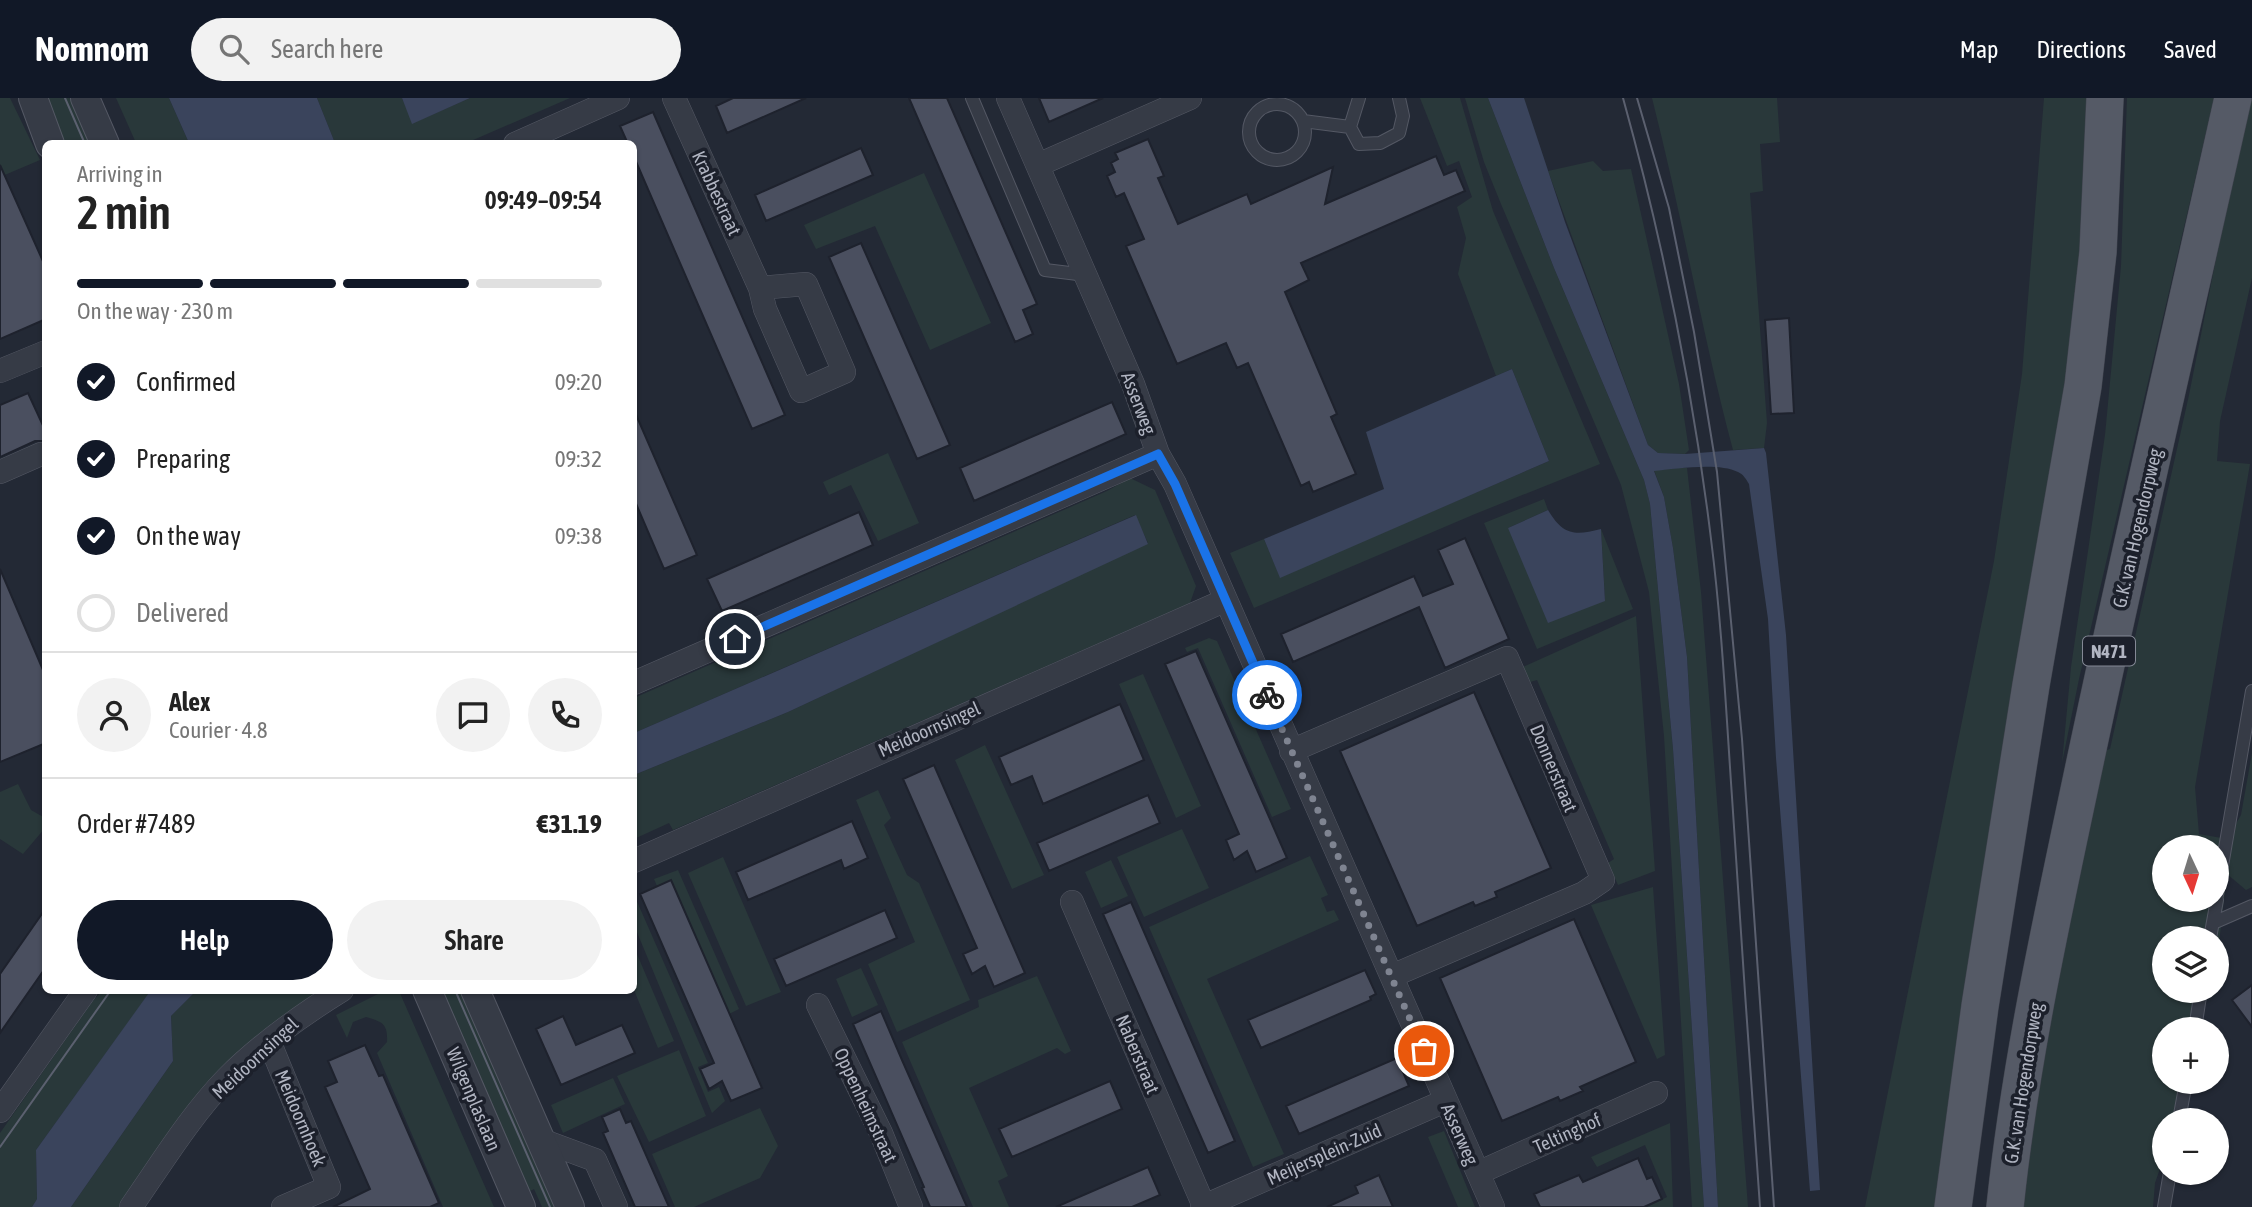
<!DOCTYPE html>
<html lang="en">
<head>
<meta charset="utf-8">
<style>
	:root { --surface:#fff; --page:#f2f2f2; --text:#222; --muted:#767676; --line:#e0e0e0; --accent:#111827 }
	body { margin:0; font-family:"Asap Condensed",sans-serif; background:var(--page); color:var(--text); height:100vh; display:flex; flex-direction:column; font-size:26px; white-space:nowrap }
	* { box-sizing:border-box; margin:0 }
	p { font-size:23px; color:var(--muted) }
	.icon { flex:none; width:38px; height:38px; fill:none; stroke:currentColor; stroke-width:2; stroke-linecap:round; stroke-linejoin:round }
	.map { position:relative; flex:1; overflow:hidden }
	.drawer { position:absolute; left:42px; top:42px; width:595px; height:854px; display:flex; flex-direction:column; background:var(--surface); border-radius:10px; box-shadow:0 2px 5px #0004 }
	.drawer>* { flex:none }
	.needle { width:46px; rotate:176deg }
	.controls { position:absolute; left:2152px; top:737px; display:grid; gap:14px }
	.controls a { display:grid; place-items:center; width:77px; height:77px; border-radius:50%; background:var(--surface); box-shadow:0 2px 5px #0004; font-size:35px }
	.pin { position:absolute; display:grid; place-items:center; width:60px; height:60px; color:#fff; margin:-30px; border:4px solid #fff; border-radius:50%; box-shadow:0 2px 7px #0007 }
	.courier { position:absolute; display:grid; place-items:center; width:70px; height:70px; margin:-35px; border:5px solid #1a73e8; border-radius:50%; background:#fff; color:#222; box-shadow:0 2px 9px #0007 }
	.head em { font-style:normal; font-weight:600 }
	.head div { display:flex; flex-direction:column-reverse }
	.head { display:flex; align-items:center; justify-content:space-between; height:119px; padding:0 35px }
	h1 { font-size:46px; font-weight:600; line-height:52px }
	.bar { display:grid; grid-template-columns:repeat(4,1fr); gap:10px 7px; align-content:center; height:84px; padding:0 35px }
	.bar i { height:9px; border-radius:5px; background:var(--line) }
	.bar .on { background:var(--accent) }
	.bar p { grid-column:span 4 }
	.line { display:flex; align-items:center; gap:18px; padding:0 35px; border-top:2px solid var(--line) }
	.line div { flex:1 }
	.round { display:grid; place-items:center; flex:none; width:74px; height:74px; border-radius:37px; background:var(--page) }
	ol { padding:0 35px; list-style:none }
	li { display:flex; align-items:center; gap:21px; height:77px }
	li p { margin-inline-start:auto }
	li .icon { padding:7px; border-radius:50%; background:var(--accent); color:#fff; stroke-width:4 }
	li:last-child { color:var(--muted) }
	li i { width:38px; height:38px; border:4px solid var(--line); border-radius:50% }
	.button { display:flex; gap:14px; margin-top:auto; padding:14px 35px }
	.button a { flex:1; height:80px; border-radius:42px; background:var(--accent); color:#fff; font-size:28px; font-weight:600; line-height:80px; text-align:center }
	.button a+a { background:var(--page); color:var(--text) }
	header { display:flex; align-items:center; gap:42px; box-sizing:border-box; height:98px; padding:0 35px; background:var(--accent); color:#fff }
	header strong { font-size:33px }
	nav { display:flex; gap:38px; margin-inline-start:auto; font-size:24px }
	.search { width:490px; height:63px; background:var(--page); display:flex; align-items:center; gap:18px; box-sizing:border-box; padding:0 24px; border-radius:38px; color:var(--muted); font-size:26px }
	.map>svg:first-child { display:block }
</style>
</head>
<body>
<header>
<strong>Nomnom</strong>
<div class="search"><svg class="icon" aria-label="search" viewBox="0 0 24 24"><circle cx="10" cy="10" r="6"/><path d="M15 15l6 6"/></svg>Search here</div>
<nav><a>Map</a><a>Directions</a><a>Saved</a></nav>
</header>
<div class="map">
<svg width="2252" height="1109" viewBox="0 0 2252 1109">
	<rect width="100%" height="100%" fill="#232935"/>
	<path fill="#29383a" fill-rule="evenodd" d="M0 0H10L40 62 0 79Z
		M42 0H79L99 45H62Z
		M116 0H169L189 45H136Z
		M317 0H402L413 25 470 0H570L464 46 335 45Z
		M1420 0H1460L1493 113 1600 366 1475 416 1254 510 1230 455 1264 441 1280 479 1549 363 1512 271 1496 278 1458 176 1466 140 1457 109 1472 99 1459 63 1447 68Z
		M1465 0H1488L1554 170 1644 382 1650 406 1673 651 1704 1109H1692L1664 638 1649 494 1621 387 1501 106 1484 64Z
		M1652 0H1777L1780 44 1760 46 1763 93 1750 95 1767 325 1764 350 1733 352C1702 236 1682 117 1652 0Z
		M2044 0H2088L2087 72 2072 267 1938 1109H1865L1994 463 2022 276Z
		M2127 0H2214L2079 581 2062 665 2071 569 2105 337 2121 168Z
		M2248 0H2252V180L2220 323 2217 363 2250 366 2195 689 2199 736 2227 741 2241 717 2252 655V789L2246 792 2227 776 2217 862V840H2165V892L2198 893 2195 898 2205 931H2165V984H2193L2176 1022H2165V1056L2155 1085 2153 1109H2019L2049 895 2100 654 2110 651 2189 297ZM2165 749H2217V802H2165Z
		M1593 63 1603 73 1631 71 1679 286 1689 352 1685 356 1658 355 1648 347 1548 73Z
		M924 75 991 225 930 252 875 128 816 151 804 127Z
		M888 355 919 425 878 443 851 387 829 397 823 384Z
		M1678 370H1687L1701 494 1748 1109H1718L1687 559 1673 450 1664 399 1654 372Z
		M1130 380 1155 392 1196 488 1190 505 673 732 669 725 634 741V677L788 614 1148 445 1135 417 634 635V600L1107 393Z
		M1544 401 1548 412 1508 430 1605 503 1601 431 1633 511 1537 551 1484 425Z
		M1636 518 1655 773 1618 787 1608 765 1614 761 1537 582 1530 584 1523 569Z
		M1209 540 1217 543 1291 711 1272 719 1198 550 1187 554 1185 550Z
		M1143 576 1201 708 1176 720 1119 586Z
		M985 647 1044 777 1012 791 955 662Z
		M18 686 31 712 45 720V730L23 756 0 741V694Z
		M878 692 891 720 884 727 907 777 919 785 970 902 897 934 868 866 915 844 856 702Z
		M1182 731 1209 790 1144 819 1117 759Z
		M1310 758 1328 797 1321 800 1327 814 1334 812 1339 822 1207 881 1284 1056 1253 1069 1149 829Z
		M723 759 781 894 746 908 688 775Z
		M1111 762 1128 798 1101 810 1085 774Z
		M678 772 739 911 729 916 671 782 657 788 654 781Z
		M1653 789 1665 957 1657 961 1591 807Z
		M635 799 708 965 698 969 708 994 719 989 725 1003 712 1015 634 827Z
		M634 849 674 943 658 950 634 892Z
		M861 870 878 907 852 919 836 881Z
		M1037 878 1071 953 1065 956 1057 950 969 990 1008 1078 998 1083 1009 1109H973L902 944 979 909 978 902Z
		M386 892 399 893 494 1109H443L377 955 387 944C388 925 382 924 366 919L353 924 347 940 336 917Z
		M102 893H151L36 1052 37 1101 32 1109H0V1035L92 904Z
		M196 893H321L161 1046 119 1109H71L173 963 171 918Z
		M432 893H469L563 1109H542L534 1091 522 1097Z
		M679 952 706 1018 649 1044 617 978Z
		M613 980 625 1006 563 1035 551 1007Z
		M760 1010 778 1048 760 1080 694 1109H675L652 1056Z
		M1670 1025 1673 1109H1647L1667 1099 1645 1047 1597 1069 1591 1059Z
		M1444 1033 1475 1109H1458L1428 1039Z"/>
	<path fill="#3a445c" d="M169 0H317L335 45H189Z
		M402 0H470L412 26Z
		M1488 0H1524L1565 124 1648 347 1658 355 1685 356 1764 350 1766 355 1786 537 1820 1092 1810 1093 1776 660 1768 521 1749 386C1746 381 1743 376 1738 374 1718 364 1675 371 1654 373L1664 399 1673 450 1687 559 1718 1109H1704L1673 651 1650 406 1644 382 1554 170Z
		M1512 271 1549 363 1280 480 1264 441 1384 391 1366 334Z
		M1548 412C1563 437 1574 438 1601 431L1605 503 1548 525 1508 430Z
		M1136 417 1148 446 788 614 634 677V635Z
		M151 892 196 893 171 918 173 963 71 1109H32L37 1101 36 1052Z"/>
	<path fill="#4a4f5f" stroke="#1e222d" stroke-width="2" d="M733 0H806L727 35 716 8Z
		M909 0H947L1037 206 1023 212 1033 236 1015 244Z
		M1039 0H1103L1049 24Z
		M653 14 785 317 752 331 634 59V46H628L620 28Z
		M1148 41 1164 78 1158 80 1178 126 1247 96 1251 106 1333 69 1325 106 1436 58 1444 77 1456 72 1465 93 1301 165 1309 182 1285 194 1337 316 1331 319 1356 376 1313 394 1309 384 1301 388 1248 265 1237 270 1226 245 1177 266 1126 148 1144 141 1124 95 1116 99 1107 78 1115 74 1111 65 1118 61 1115 55Z
		M861 50 873 77 766 123 755 97Z
		M0 67 46 170V221L0 241Z
		M861 145 950 347 917 361 829 159Z
		M1789 220 1794 315 1771 316 1765 222Z
		M28 295 46 334V343H35L0 359V307Z
		M1112 304 1126 336 974 403 960 370Z
		M634 312 697 457 664 471 634 401Z
		M859 414 873 447 722 513 707 481Z
		M1465 440 1509 541 1445 570 1419 509 1293 564 1281 536 1414 478 1423 498 1453 486 1438 452Z
		M0 471 46 579V645L0 664Z
		M1196 553 1287 760 1256 774 1247 753 1234 762 1226 742 1239 736 1165 566Z
		M1474 594 1551 770 1495 794 1497 799 1475 808 1473 804 1417 828 1340 653Z
		M1120 606 1144 662 1043 706 1032 678 1011 687 999 659Z
		M934 667 1025 875 994 889 985 868 972 876 963 856 977 850 903 681Z
		M1148 697 1160 725 1049 773 1037 745Z
		M852 723 868 760 844 771 841 762 748 802 736 774Z
		M671 782 762 990 731 1003 722 983 709 991 700 971 714 965 640 796Z
		M1131 804 1235 1043 1208 1055 1103 816Z
		M46 810V869L0 935V876Z
		M885 812 897 840 786 888 774 861Z
		M1574 821 1636 964 1580 989 1583 993 1560 1003 1558 999 1502 1023 1440 880Z
		M1365 872 1376 896 1370 899 1371 902 1261 950 1248 922Z
		M2252 887V929L2232 902Z
		M881 913 902 962 967 1109H930L922 1090 924 1089 853 926Z
		M563 918 576 947 622 927 635 955 561 987 536 931Z
		M365 947 379 978 383 977 439 1105 430 1109H333L370 1091 325 989 337 984 328 963Z
		M1397 960 1409 988 1299 1036 1286 1008Z
		M1110 983 1122 1011 1012 1059 999 1031Z
		M620 1011 626 1025 631 1023 669 1109H635L603 1035 608 1033 602 1019Z
		M1638 1060 1647 1081 1652 1079 1662 1101 1644 1109H1540L1534 1096 1579 1077 1583 1084Z
		M1148 1069 1160 1097 1132 1109H1056Z
		M1379 1077 1393 1109H1327L1358 1095 1355 1088Z"/>
	<g fill="none" stroke-linecap="round" stroke-linejoin="round">
		<g stroke="#545864" stroke-width="14">
			<path id="service" d="M972 0 1045 172 1086 177
				M1359 0 1350 29 1359 46 1380 45 1399 35 1403 18 1399 0
				M1249 34a28 28 0 1 1 56 0a28 28 0 1 1-56 0Z
				M1303 23 1350 29
				M2217 797 2252 593
				M2213 825 2252 808
				M2210 840 2217 802
				M2195 931 2201 892
				M2179 1022 2186 984
				M2164 1109 2170 1074"/>
		</g>
		<g stroke="#545864" stroke-width="24">
			<path id="minor" d="M674 0 760 190 765 211 801 293 844 274 806 186 760 190
				M1008 0 1133 286 1158 356 1175 386 1493 1109
				M515 46 618 0
				M1038 67 1190 0
				M0 273 46 254
				M0 374 41 356
				M634 585 1158 356
				M1291 653 1507 560 1603 782 1584 795 1392 878
				M634 763 1226 502
				M1072 804 1204 1108
				M818 907 881 1035 911 1109
				M269 943 329 1089 283 1109
				M0 1013 86 892
				M541 1042 595 1062 616 1109
				M1478 1075 1656 995
				M131 1109C161 1066 190 1018 227 980 261 946 300 918 342 892
				M1202 1109 1445 1003"/>
		</g>
		<g stroke="#545864" stroke-width="30">
			<path id="tertiary" d="M33 0 50 46
				M85 0 105 46
				M427 892 521 1109
				M475 892 570 1109"/>
		</g>
		<g stroke="#40444f" stroke-width="38">
			<path id="primary" d="M1953 1109 1980 908 2031 587 2083 288 2098 154 2105 0
				M2005 1109C2020 965 2051 825 2081 683 2129 455 2182 228 2233 0"/>
		</g>
		<use href="#service" stroke="#363b46" stroke-width="12"/>
		<use href="#minor" stroke="#363b46" stroke-width="23"/>
		<use href="#tertiary" stroke="#363b46" stroke-width="28"/>
		<use href="#primary" stroke="#555a66" stroke-width="37"/>
		<path stroke="#5b606f" stroke-width="2" d="M65 0 85 46
			M1623 0C1663 144 1693 293 1711 441 1722 527 1726 613 1732 699 1741 836 1750 972 1760 1109
			M1637 0 1669 110 1694 234 1717 374 1742 641 1774 1109
			M455 892 550 1109
			M0 1049 111 892"/>
	</g>
	<g fill="none" stroke-linecap="round" stroke-linejoin="round">
		<path stroke="#7f8491" stroke-width="7" stroke-dasharray="0 12.6" d="M1267 597 1424 953"/>
		<path stroke="#1a73e8" stroke-width="9" d="M735 541 1158 356 1175 386 1267 597"/>
	</g>
	<g text-anchor="middle" dominant-baseline="central" stroke-width="7" stroke-linejoin="round" paint-order="stroke">
		<rect fill="#1c202b" stroke="#848895" stroke-width="2" x="2083" y="538.5" width="52" height="29" rx="5"/>
		<g font-size="18" font-weight="bold" fill="#b1b5c2">
			<text x="2109" y="553">N471</text>
		</g>
		<g font-size="19" fill="#b1b5c2" stroke="#1c202b">
			<text transform="translate(717 95) rotate(65)">Krabbestraat</text>
			<text transform="translate(1139 305) rotate(69)">Asserweg</text>
			<text transform="translate(2137 430) rotate(-77)">G.K. van Hogendorpweg</text>
			<text transform="translate(929 631) rotate(-24)">Meidoornsingel</text>
			<text transform="translate(1554 670) rotate(67)">Donnerstraat</text>
			<text transform="translate(1138 956) rotate(67)">Naberstraat</text>
			<text transform="translate(255 960) rotate(-43)">Meidoornsingel</text>
			<text transform="translate(2023 985) rotate(-81)">G.K. van Hogendorpweg</text>
			<text transform="translate(474 1001) rotate(67)">Wilgenplaslaan</text>
			<text transform="translate(866 1007) rotate(65)">Oppenheimstraat</text>
			<text transform="translate(301 1020) rotate(67)">Meidoornhoek</text>
			<text transform="translate(1567 1035) rotate(-24)">Teltinghof</text>
			<text transform="translate(1460 1036) rotate(66)">Asserweg</text>
			<text transform="translate(1324 1056) rotate(-24)">Meijersplein-Zuid</text>
		</g>
	</g>
</svg>
<div class="controls">
<a><svg class="needle" viewBox="-14 -14 28 28"><path d="M0-13l5 13h-10z" fill="#e53935"/><path d="M0 13l5-13h-10z" fill="#767676"/></svg></a>
<a><svg class="icon" aria-label="layers" viewBox="0 0 24 24"><path d="M12 4l9 5-9 5-9-5zM3 14l9 5 9-5"/></svg></a>
<a>+</a>
<a>−</a>
</div>
<div class="pin" style="left:1424px;top:953px;background:#ea580c"><svg class="icon" aria-label="bag" viewBox="0 0 24 24"><path d="M5 8h14l-1 12H6zM9 8a3 3 0 0 1 6 0"/></svg></div>
<div class="pin" style="left:735px;top:541px;background:#1f2937"><svg class="icon" aria-label="home" viewBox="0 0 24 24"><path d="M3 11l9-7 9 7M6 9v11h12V9"/></svg></div>
<div class="courier" style="left:1267px;top:597px"><svg class="icon" aria-label="bike" viewBox="0 0 24 24"><circle cx="6" cy="16" r="4"/><circle cx="18" cy="16" r="4"/><path d="M6 16l4-8h5l3 8M10 8l3 8H6M13 5h3"/></svg></div>
<section class="drawer">
<div class="head"><div><h1>2 min</h1><p>Arriving in</p></div><em>09:49–09:54</em></div>
<div class="bar"><i class="on"></i><i class="on"></i><i class="on"></i><i></i><p>On the way · 230 m</p></div>
<ol>
<li><svg class="icon" aria-label="check" viewBox="0 0 24 24"><path d="M5 12l5 5 9-10"/></svg>Confirmed<p>09:20</p></li>
<li><svg class="icon" aria-label="check" viewBox="0 0 24 24"><path d="M5 12l5 5 9-10"/></svg>Preparing<p>09:32</p></li>
<li><svg class="icon" aria-label="check" viewBox="0 0 24 24"><path d="M5 12l5 5 9-10"/></svg>On the way<p>09:38</p></li>
<li><i></i>Delivered</li>
</ol>
<div class="line" style="height:126px"><a class="round"><svg class="icon" aria-label="person" viewBox="0 0 24 24"><circle cx="12" cy="8" r="4"/><path d="M4 21q1-7 8-7t8 7"/></svg></a><div><b>Alex</b><p>Courier · 4.8</p></div><a class="round"><svg class="icon" aria-label="chat" viewBox="0 0 24 24"><path d="M4 5h16v11H9l-5 4z"/></svg></a><a class="round"><svg class="icon" aria-label="phone" viewBox="0 0 24 24"><path d="M5 4h4l2 5-3 2q2 4 5 5l2-3 5 2v4C11 20 4 13 5 4z"/></svg></a></div>
<div class="line" style="height:91px"><div>Order #7489</div><b>€31.19</b></div>
<div class="button"><a>Help</a><a>Share</a></div>
</section>
</div>
</body>
</html>
